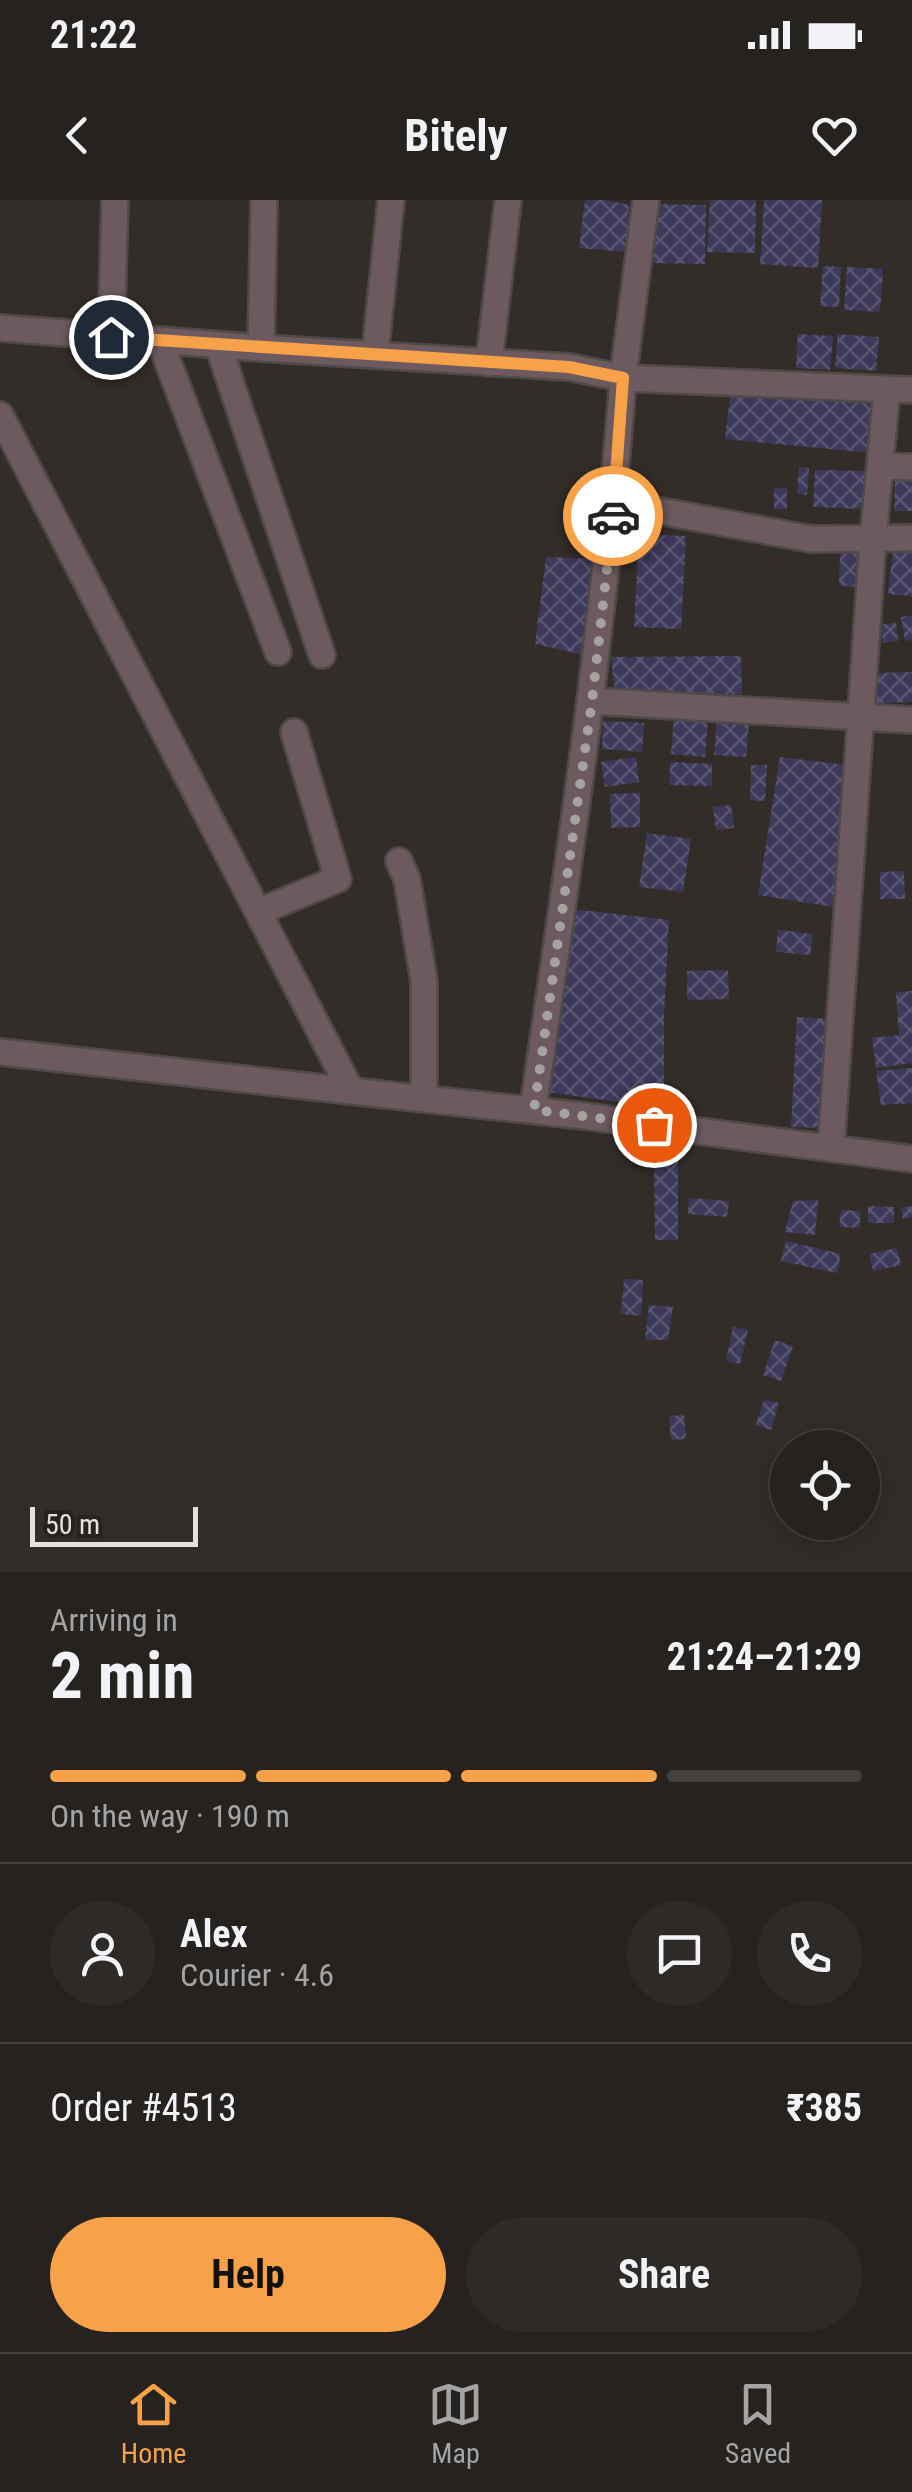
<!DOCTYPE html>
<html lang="en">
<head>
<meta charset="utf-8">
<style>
	:root { --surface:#26221f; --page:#2e2a28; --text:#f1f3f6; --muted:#a4a4a4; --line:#423f3d; --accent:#f7a149 }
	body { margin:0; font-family:"Roboto Condensed",sans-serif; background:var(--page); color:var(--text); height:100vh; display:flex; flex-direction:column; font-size:38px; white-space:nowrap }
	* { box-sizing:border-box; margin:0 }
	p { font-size:32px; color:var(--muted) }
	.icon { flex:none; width:55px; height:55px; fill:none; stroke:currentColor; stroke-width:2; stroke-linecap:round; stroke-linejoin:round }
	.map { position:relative; height:1372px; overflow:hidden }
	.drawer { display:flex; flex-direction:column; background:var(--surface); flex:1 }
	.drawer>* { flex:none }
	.tools { position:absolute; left:770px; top:1230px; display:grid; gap:20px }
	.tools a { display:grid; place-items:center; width:110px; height:110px; border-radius:50%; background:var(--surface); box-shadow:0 5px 25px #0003,0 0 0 2px var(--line); font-size:50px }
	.scale { position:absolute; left:30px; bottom:25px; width:168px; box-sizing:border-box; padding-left:10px; border:5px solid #e4e1de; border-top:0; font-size:28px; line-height:35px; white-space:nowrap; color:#e4e1de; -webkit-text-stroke:8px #29231f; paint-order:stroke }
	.pin { position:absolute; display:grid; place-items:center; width:85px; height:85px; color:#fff; margin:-42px; border:5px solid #fff; border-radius:50%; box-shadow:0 2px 10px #0007 }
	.courier { position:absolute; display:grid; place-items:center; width:100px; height:100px; margin:-50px; border:8px solid #f7a149; border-radius:50%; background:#fff; color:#222; box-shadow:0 2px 12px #0007 }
	.summary em { font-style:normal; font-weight:700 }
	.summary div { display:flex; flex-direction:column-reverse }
	.summary { display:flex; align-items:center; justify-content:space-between; height:170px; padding:0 50px }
	h1 { font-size:65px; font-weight:700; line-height:75px }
	.bar { display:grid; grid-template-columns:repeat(4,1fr); gap:15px 10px; align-content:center; height:120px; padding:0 50px }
	.bar i { height:12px; border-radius:8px; background:var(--line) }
	.bar .on { background:var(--accent) }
	.bar p { grid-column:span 4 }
	.line { display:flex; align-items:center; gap:25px; padding:0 50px; border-top:2px solid var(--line) }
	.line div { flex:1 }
	.round { display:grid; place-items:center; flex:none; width:105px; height:105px; border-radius:52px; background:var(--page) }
	.button { display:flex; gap:20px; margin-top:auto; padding:20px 50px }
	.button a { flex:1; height:115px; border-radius:60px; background:var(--accent); color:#111; font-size:40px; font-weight:700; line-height:115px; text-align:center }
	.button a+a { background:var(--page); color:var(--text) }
	.status { display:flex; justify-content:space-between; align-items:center; height:70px; padding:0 50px; background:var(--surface); direction:ltr }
	.status svg { height:28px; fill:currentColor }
	header { display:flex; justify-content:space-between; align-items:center; height:130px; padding:0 50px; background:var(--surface); font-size:45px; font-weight:700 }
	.tab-bar { display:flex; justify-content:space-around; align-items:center; height:140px; border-top:2px solid var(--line); background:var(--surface); font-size:28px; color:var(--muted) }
	.tab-bar a { display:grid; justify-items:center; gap:5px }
	.tab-bar .on { color:var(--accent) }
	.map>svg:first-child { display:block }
</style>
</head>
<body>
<div class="status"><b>21:22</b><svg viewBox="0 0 49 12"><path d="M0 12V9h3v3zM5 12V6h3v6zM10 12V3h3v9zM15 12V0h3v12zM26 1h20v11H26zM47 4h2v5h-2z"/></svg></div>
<header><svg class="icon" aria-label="back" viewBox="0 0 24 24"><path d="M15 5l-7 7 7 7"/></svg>Bitely<svg class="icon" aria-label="heart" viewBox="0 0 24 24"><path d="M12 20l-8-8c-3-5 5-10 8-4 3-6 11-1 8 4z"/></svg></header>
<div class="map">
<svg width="912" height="1372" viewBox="0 0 912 1372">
	<defs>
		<pattern id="building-cross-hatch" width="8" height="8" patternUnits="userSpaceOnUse" patternTransform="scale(2.5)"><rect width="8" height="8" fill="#3d395a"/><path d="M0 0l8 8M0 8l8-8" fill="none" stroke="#595571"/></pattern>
	</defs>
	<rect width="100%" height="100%" fill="#332d29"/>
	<path fill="url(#building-cross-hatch)" d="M585 0H606L629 5 626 52 579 48Z
		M710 0H756L755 53 707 52Z
		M764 0H822L818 68 760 64Z
		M653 4 706 5 705 64 651 63Z
		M823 66 841 67 839 107 820 106Z
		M847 67 883 69 880 112 844 110Z
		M798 134 833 136 830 170 796 168Z
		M838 134 879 137 876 171 835 168Z
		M731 190 876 204 871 253 725 239Z
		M799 267 809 268 807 295 797 294Z
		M815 270 866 271 865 309 813 307Z
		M895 276 912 277V311H894Z
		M774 288H787V309H774Z
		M639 334 686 336 681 429 634 427Z
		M893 349 912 351V396L888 394Z
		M840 353H862V387L839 386Z
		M546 357 593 359 585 455 535 444Z
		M912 415V440L905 441 901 417Z
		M896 423 898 441 883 443 881 424Z
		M741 456 742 494 615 492 611 457Z
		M912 472V502L875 503 874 473Z
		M674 516 708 519 705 557 671 554Z
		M603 521 644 523 642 552 602 549Z
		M717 521 749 523 746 557 714 555Z
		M636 557 639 582 605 587 601 562Z
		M780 557 847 565 834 707 758 695Z
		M670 562 712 564V586L669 585Z
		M751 565H767L765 601 750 600Z
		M640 593V627L611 628 610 594Z
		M731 605 734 628 716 630 713 607Z
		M647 633 691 639 683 692 639 687Z
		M904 671 905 699H880V672Z
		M572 709 669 720 664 815V908L546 892Z
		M778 730 813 734 810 755 776 752Z
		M728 770 729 799 687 800V771Z
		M912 791V863L876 868 872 838 899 835 896 792Z
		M797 817 830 819 824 928 791 927Z
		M912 868V903L881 905 876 871Z
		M654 954H678V1040H655Z
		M689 998 729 1001 727 1017 688 1014Z
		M818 1000 815 1035 785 1032 793 1001Z
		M868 1006 894 1007V1023H868Z
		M912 1006V1017L903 1019 901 1008Z
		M841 1010 860 1011V1028L839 1027Z
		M786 1041 841 1054 837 1073 781 1061Z
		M897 1048 901 1065 873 1071 869 1054Z
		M624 1079 643 1080 641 1116 621 1114Z
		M649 1105 673 1107 668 1140H645Z
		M733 1127 748 1130 740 1164 726 1161Z
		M775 1140 793 1146 781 1181 763 1175Z
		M764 1199 779 1203 771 1230 756 1225Z
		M684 1215 686 1239 671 1240 669 1216Z"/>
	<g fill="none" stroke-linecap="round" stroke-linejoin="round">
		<g stroke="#4f4a46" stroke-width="30">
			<path id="minor" d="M0 128 261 148 569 167 623 178 646 0
				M111 137 115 0
				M160 141 278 452
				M218 145 322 455
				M261 148 264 0
				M375 154 391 0
				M489 163 508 0
				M0 215 351 891 584 916 912 959
				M880 266 912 267
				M614 304 660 311 811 339 912 338
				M592 501 912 520
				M399 661 407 679 424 781V899
				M258 712 338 679 294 532
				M0 852 351 891
				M533 910C568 667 605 424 623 178L912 190
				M831 948 873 339 887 189"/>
		</g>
		<use href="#minor" stroke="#6c5a60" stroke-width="25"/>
	</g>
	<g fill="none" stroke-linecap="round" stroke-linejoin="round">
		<path stroke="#a6a29f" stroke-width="10" stroke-dasharray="0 18" d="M613 316 592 501 534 910 654 925"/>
		<path stroke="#f7a149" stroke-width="12" d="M111 137 569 167 623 178 613 316"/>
	</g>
</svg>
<div class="tools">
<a><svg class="icon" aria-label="locate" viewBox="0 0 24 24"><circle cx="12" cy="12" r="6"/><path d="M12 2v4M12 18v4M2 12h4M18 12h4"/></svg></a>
</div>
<div class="scale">50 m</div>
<div class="pin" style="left:654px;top:925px;background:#ea580c"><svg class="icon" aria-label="bag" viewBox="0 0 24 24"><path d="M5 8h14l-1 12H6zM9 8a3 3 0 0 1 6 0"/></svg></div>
<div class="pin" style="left:111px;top:137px;background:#1f2937"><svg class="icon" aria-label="home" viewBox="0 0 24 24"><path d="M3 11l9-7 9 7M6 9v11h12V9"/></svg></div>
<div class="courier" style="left:613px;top:316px"><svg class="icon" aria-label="car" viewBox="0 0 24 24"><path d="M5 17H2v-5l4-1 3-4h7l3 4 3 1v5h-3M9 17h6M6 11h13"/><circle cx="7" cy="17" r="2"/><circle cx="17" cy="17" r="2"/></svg></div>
</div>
<section class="drawer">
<div class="summary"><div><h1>2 min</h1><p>Arriving in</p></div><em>21:24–21:29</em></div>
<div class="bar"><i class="on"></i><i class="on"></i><i class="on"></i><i></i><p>On the way · 190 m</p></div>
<div class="line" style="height:180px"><a class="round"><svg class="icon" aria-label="person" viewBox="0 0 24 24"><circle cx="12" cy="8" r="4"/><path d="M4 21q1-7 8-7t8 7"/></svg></a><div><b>Alex</b><p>Courier · 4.6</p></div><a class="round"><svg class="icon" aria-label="chat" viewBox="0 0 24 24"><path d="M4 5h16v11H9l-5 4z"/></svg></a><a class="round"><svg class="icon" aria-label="phone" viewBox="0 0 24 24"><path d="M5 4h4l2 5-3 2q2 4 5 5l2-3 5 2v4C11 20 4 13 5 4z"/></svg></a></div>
<div class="line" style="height:130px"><div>Order #4513</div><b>₹385</b></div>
<div class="button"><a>Help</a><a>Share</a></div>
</section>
<nav class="tab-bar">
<a class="on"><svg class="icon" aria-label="home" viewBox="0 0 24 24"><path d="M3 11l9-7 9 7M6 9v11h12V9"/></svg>Home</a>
<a><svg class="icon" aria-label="map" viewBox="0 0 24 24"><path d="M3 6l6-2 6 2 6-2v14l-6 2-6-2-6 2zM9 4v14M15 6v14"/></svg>Map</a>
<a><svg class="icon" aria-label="saved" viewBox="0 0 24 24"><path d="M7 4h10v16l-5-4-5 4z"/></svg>Saved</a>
</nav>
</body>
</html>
